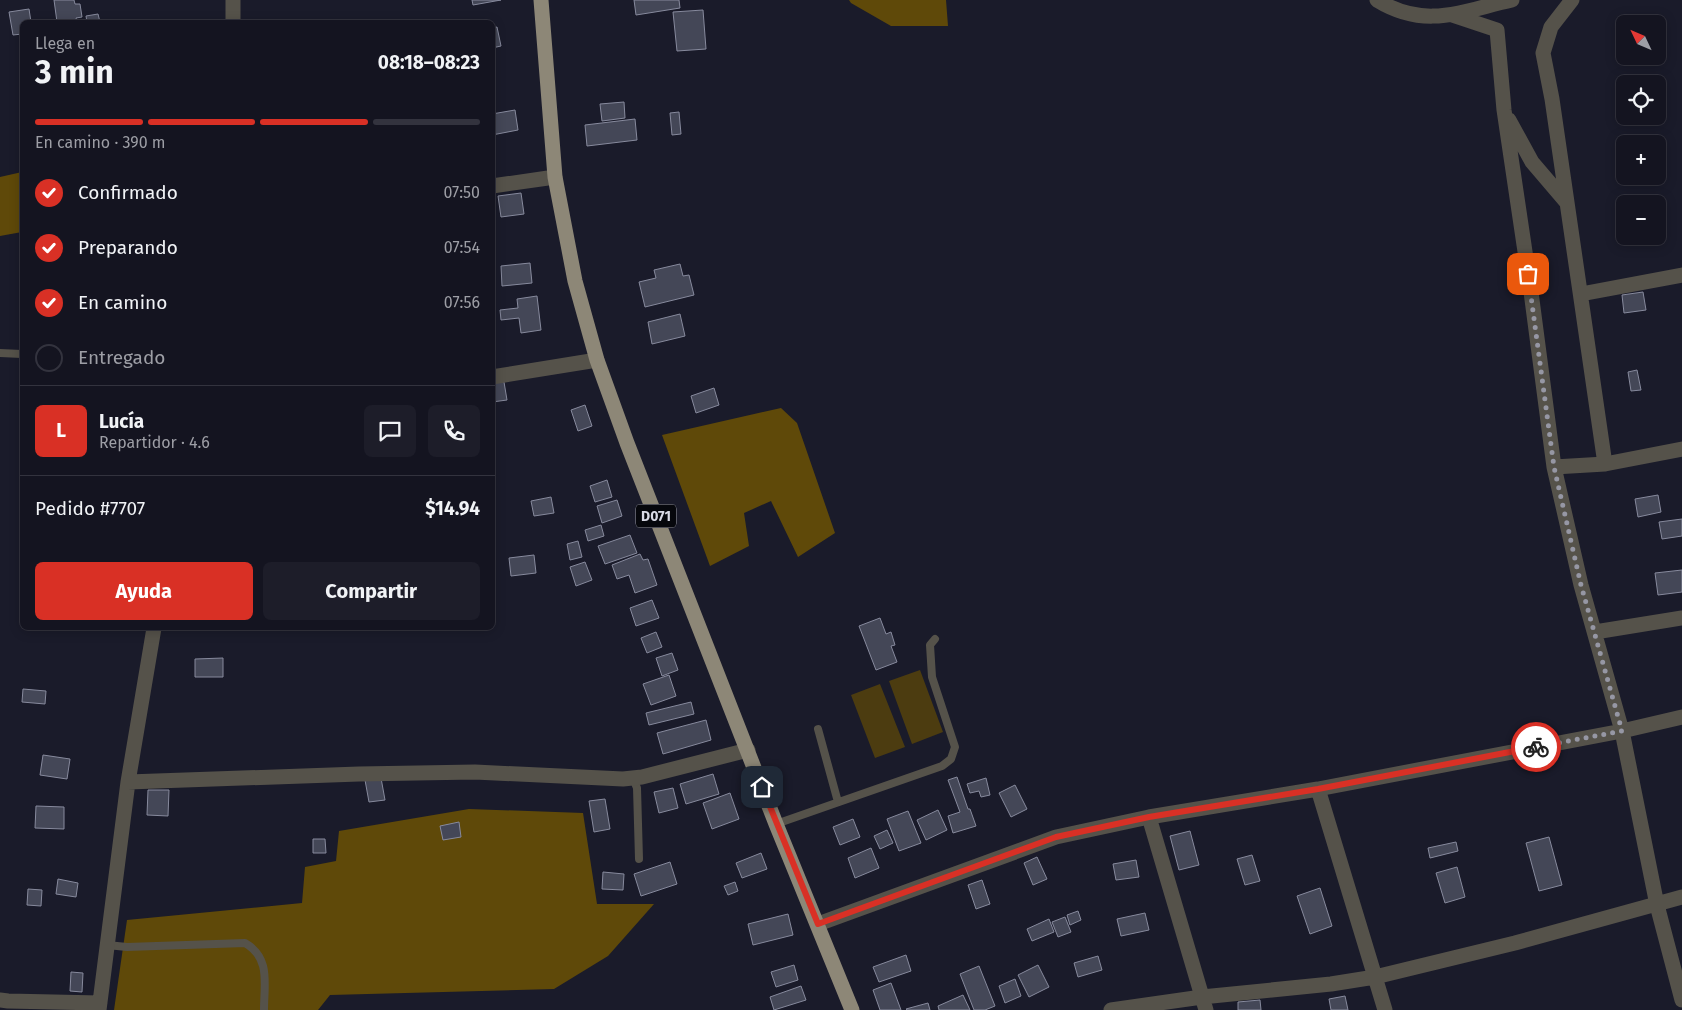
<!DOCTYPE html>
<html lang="es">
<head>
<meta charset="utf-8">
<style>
	:root { --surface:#141420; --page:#1d1d29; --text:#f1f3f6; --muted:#9d9ea5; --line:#33333e; --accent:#d93025 }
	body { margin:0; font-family:"Fira Sans",sans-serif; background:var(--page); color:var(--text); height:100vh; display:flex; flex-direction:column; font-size:19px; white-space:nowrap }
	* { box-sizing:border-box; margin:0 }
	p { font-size:16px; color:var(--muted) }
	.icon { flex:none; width:28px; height:28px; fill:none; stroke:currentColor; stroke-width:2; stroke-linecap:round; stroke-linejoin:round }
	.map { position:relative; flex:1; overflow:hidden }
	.sheet { position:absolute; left:20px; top:20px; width:475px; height:610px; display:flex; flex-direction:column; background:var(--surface); border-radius:8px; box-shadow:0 2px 12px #0003,0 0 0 1px var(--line) }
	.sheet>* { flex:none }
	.needle { width:32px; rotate:314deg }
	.fabs { position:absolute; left:1616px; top:15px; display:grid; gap:10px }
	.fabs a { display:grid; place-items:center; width:50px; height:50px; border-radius:8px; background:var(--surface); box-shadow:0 2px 12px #0003,0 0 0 1px var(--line); font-size:25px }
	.pin { position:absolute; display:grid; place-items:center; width:42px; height:42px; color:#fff; margin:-21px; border-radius:10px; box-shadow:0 2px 8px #0006 }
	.courier { position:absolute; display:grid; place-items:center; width:50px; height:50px; margin:-25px; border:4px solid #d93025; border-radius:50%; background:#fff; color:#222; box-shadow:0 1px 6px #0007 }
	.overview em { font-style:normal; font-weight:700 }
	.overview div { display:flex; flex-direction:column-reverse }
	.overview { display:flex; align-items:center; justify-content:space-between; height:85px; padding:0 15px }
	h1 { font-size:32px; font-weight:700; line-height:38px }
	.bar { display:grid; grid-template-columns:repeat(4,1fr); gap:8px 5px; align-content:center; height:60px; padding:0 15px }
	.bar i { height:6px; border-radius:4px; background:var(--line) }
	.bar .on { background:var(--accent) }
	.bar p { grid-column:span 4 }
	.line { display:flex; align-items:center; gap:12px; padding:0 15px; border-top:1px solid var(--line) }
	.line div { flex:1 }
	.round { display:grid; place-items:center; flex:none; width:52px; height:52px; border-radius:8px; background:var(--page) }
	ol { padding:0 15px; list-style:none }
	li { display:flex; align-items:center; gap:15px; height:55px }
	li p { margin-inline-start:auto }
	li .icon { padding:5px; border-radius:50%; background:var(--accent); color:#fff; stroke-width:4 }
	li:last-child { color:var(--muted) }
	li i { width:28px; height:28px; border:2px solid var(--line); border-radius:50% }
	.button { display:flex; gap:10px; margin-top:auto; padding:10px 15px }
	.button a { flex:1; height:58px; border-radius:8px; background:var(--accent); color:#fff; font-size:20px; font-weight:700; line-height:58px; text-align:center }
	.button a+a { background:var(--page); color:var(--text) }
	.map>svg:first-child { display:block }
</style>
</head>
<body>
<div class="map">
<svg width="1682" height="1010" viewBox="0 0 1682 1010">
	<rect width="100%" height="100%" fill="#1a1b2a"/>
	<path fill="#4c3c10" d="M920 670 943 732 912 744 889 681Z
		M880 684 905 747 875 758 851 695Z"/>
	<path fill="#5f4909" d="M849 0H946L948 26H891L851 3Z
		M22 172V232L0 236V177Z
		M781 408 797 423 835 533 798 557 771 501 744 513 749 546 710 566 662 435Z
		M469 809 583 813 597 904H654L608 956 554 989 330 995 318 1010H114L127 920 302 903 305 867 336 861 339 831Z"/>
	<path fill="#444757" stroke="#878a9d" d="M54 0H74L75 4H80L82 17 76 18 77 22H57Z
		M472 0H501L473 5Z
		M634 0H679L680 8 636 15Z
		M29 9 31 22H22V34L13 35 9 12Z
		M703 10 706 49 677 51 673 12Z
		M98 14 100 22H87L86 16Z
		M497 27 501 46 492 48V28Z
		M624 102 625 118 602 121 600 104Z
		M515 110 518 130 492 135V114Z
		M679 112 681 134 672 135 670 113Z
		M635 119 637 140 587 146 585 125Z
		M521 193 524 214 501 217 498 196Z
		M530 263 532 283 502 286 501 266Z
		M680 264 683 276 689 275 694 295 645 307 639 282 656 278 654 270Z
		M1643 292 1646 310 1624 313 1622 295Z
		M537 296 541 330 521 333 519 318 501 320 500 310 518 308 517 299Z
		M680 314 685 336 652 344 648 322Z
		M1637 370 1641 390 1631 391 1628 372Z
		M504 382 507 400 492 402V383Z
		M714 388 719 405 696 413 691 396Z
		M585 405 592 426 578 431 571 410Z
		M607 480 612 497 595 502 590 486Z
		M1658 495 1661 512 1638 517 1635 499Z
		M551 497 554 513 534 516 531 501Z
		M617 500 622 516 602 523 597 506Z
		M1682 519V536L1662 539 1659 522Z
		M601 525 604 536 588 541 585 530Z
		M630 535 637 553 605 564 598 546Z
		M578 541 582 557 570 560 567 544Z
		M640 554 643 560 648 559 657 585 635 593 629 575 617 579 612 565Z
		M534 555 536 573 511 576 509 558Z
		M585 562 592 580 576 586 570 567Z
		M1682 570V592L1658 595 1655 573Z
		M652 600 659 618 636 626 630 608Z
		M880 618 886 634 891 632 895 645 891 646 897 662 876 670 859 626Z
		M656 632 662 647 647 653 641 638Z
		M672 653 678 670 662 676 656 658Z
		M223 658V677H195V659Z
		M669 675 676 696 651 705 643 684Z
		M23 689 46 691 45 704 22 702Z
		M691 702 694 714 649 725 646 713Z
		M706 720 711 740 663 754 657 733Z
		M43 755 70 759 67 779 40 775Z
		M713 774 719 794 686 804 680 784Z
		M957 777 968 809H970L976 826 953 833 948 816 960 812 948 780Z
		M381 778 385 800 369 802 365 780Z
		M986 778 990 795 981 797 979 791 970 793 967 784Z
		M1015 785 1027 809 1011 817 999 793Z
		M673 788 678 808 659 813 654 792Z
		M148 790H169L168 816 147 815Z
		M730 793 739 819 712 829 703 803Z
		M605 799 610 829 594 832 589 801Z
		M36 806 64 807V829L35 828Z
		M938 810 947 830 926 840 917 820Z
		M908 811 921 843 899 851 887 819Z
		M853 819 860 837 840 845 833 827Z
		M459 822 461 837 443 840 440 826Z
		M887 830 893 843 880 849 874 836Z
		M1190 831 1199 865 1179 870 1170 836Z
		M1549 837 1562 885 1539 891 1526 843Z
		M313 839H325L326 853H313Z
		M1456 842 1458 851 1430 858 1428 848Z
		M871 848 879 868 855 878 848 858Z
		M761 853 767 869 742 878 736 863Z
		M1252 855 1260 881 1245 885 1237 859Z
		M1037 857 1047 879 1033 885 1024 863Z
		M1136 860 1139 877 1116 880 1113 864Z
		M670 862 677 884 641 896 634 874Z
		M1457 867 1465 897 1445 903 1436 873Z
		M603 872 624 874 623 890 602 889Z
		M58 879 78 883 76 897 56 894Z
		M982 880 990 904 976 909 968 885Z
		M735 882 738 891 728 895 724 886Z
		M1320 888 1332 926 1310 934 1297 896Z
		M28 889 42 890 41 906 27 905Z
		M1078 911 1081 920 1070 925 1067 915Z
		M1145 913 1149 930 1121 936 1117 919Z
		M788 914 793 935 753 945 748 924Z
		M1065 917 1071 932 1058 937 1052 922Z
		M1049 919 1054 932 1032 941 1027 929Z
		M906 955 911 971 879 982 873 967Z
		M1098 956 1102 970 1078 977 1074 963Z
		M794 965 798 980 776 987 771 972Z
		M1038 965 1049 987 1029 997 1018 975Z
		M979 966 995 1006 985 1010H974L960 974Z
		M71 972 83 973 82 992 70 991Z
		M1015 979 1021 996 1005 1003 999 986Z
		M891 983 901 1010H880L873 990Z
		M801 986 806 1000 774 1010 770 997Z
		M963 995 970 1010H939L938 1006Z
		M1345 996 1348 1010H1331L1329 999Z
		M1260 1000 1261 1010H1238V1002Z
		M928 1003 930 1010H907L906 1009Z"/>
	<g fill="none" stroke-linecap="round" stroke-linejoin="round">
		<path stroke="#55524a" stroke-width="8" d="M0 353 22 354
			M818 729 838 802
			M633 778 637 788 639 859
			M776 824 942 766 951 759 955 747 932 677 930 645 935 639
			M107 945 127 947 245 943C271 958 264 984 264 1010"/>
		<path stroke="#55524a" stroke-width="15" d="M233 0V22
			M1377 0C1426 30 1462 11 1512 0
			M1572 0 1551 27 1543 53 1552 99 1605 464
			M1452 15 1497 30 1504 110 1531 292 1554 467 1581 585 1622 731 1657 905 1682 1000
			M1509 120 1532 162 1567 203
			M492 186 555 177
			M1581 294 1682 275
			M492 377 597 360
			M1554 467 1605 464 1682 449
			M1595 632 1682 618
			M128 782 359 774 475 772 623 779 642 777 748 750
			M1318 789 1385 1010
			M1149 817 1206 1010
			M818 924 1056 837 1149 817 1318 789 1622 731 1682 717
			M0 1000 8 1001 100 1003
			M99 1010 128 782 154 628
			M1111 1010 1202 997 1331 984 1375 977 1515 943 1682 897"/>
		<path stroke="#8d8777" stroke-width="15" d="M541 0 555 177 575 281 597 360 627 443 776 824 852 1010"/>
	</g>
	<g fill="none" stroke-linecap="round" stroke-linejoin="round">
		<path stroke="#9697a4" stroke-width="5" stroke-dasharray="0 9" d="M1528 274 1554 467 1581 585 1622 731 1536 747"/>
		<path stroke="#d93025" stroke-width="6" d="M762 787 818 924 1056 837 1149 817 1318 789 1536 747"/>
	</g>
	<g text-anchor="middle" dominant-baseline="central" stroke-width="4" stroke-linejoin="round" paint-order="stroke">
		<rect fill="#06070c" stroke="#9a9ba4" stroke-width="1" x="636" y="504.5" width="40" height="23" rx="4"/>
		<g font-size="14" font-weight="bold" fill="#d9dae5">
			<text x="656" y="516">D071</text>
		</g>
	</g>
</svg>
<div class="fabs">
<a><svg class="needle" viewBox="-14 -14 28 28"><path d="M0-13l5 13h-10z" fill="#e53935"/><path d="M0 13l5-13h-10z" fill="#9d9ea5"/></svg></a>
<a><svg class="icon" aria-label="locate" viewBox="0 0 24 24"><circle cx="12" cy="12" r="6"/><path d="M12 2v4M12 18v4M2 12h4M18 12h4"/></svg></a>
<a>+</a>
<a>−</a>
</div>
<div class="pin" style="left:1528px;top:274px;background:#ea580c"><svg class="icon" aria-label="bag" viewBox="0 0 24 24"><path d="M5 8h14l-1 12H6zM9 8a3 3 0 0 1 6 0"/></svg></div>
<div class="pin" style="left:762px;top:787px;background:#1f2937"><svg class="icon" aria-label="home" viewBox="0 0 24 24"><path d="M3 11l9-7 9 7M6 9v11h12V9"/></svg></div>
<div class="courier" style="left:1536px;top:747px"><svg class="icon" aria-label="bike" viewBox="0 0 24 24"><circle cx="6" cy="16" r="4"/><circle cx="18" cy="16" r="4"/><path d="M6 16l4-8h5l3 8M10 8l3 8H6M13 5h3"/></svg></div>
<section class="sheet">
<div class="overview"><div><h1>3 min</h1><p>Llega en</p></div><em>08:18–08:23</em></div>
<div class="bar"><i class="on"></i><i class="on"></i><i class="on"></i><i></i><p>En camino · 390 m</p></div>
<ol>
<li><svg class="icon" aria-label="check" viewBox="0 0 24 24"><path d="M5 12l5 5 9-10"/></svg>Confirmado<p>07:50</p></li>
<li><svg class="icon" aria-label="check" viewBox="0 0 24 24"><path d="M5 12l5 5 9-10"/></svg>Preparando<p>07:54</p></li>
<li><svg class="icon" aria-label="check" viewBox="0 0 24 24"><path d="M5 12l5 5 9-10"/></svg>En camino<p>07:56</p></li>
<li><i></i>Entregado</li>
</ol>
<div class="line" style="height:90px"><b class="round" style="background:var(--accent);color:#fff">L</b><div><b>Lucía</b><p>Repartidor · 4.6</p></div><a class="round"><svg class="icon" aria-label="chat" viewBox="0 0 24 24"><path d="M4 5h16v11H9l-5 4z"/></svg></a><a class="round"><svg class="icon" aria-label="phone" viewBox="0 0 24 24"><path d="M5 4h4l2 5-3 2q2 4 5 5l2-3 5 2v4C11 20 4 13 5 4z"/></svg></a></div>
<div class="line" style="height:65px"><div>Pedido #7707</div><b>$14.94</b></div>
<div class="button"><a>Ayuda</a><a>Compartir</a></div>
</section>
</div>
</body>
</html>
